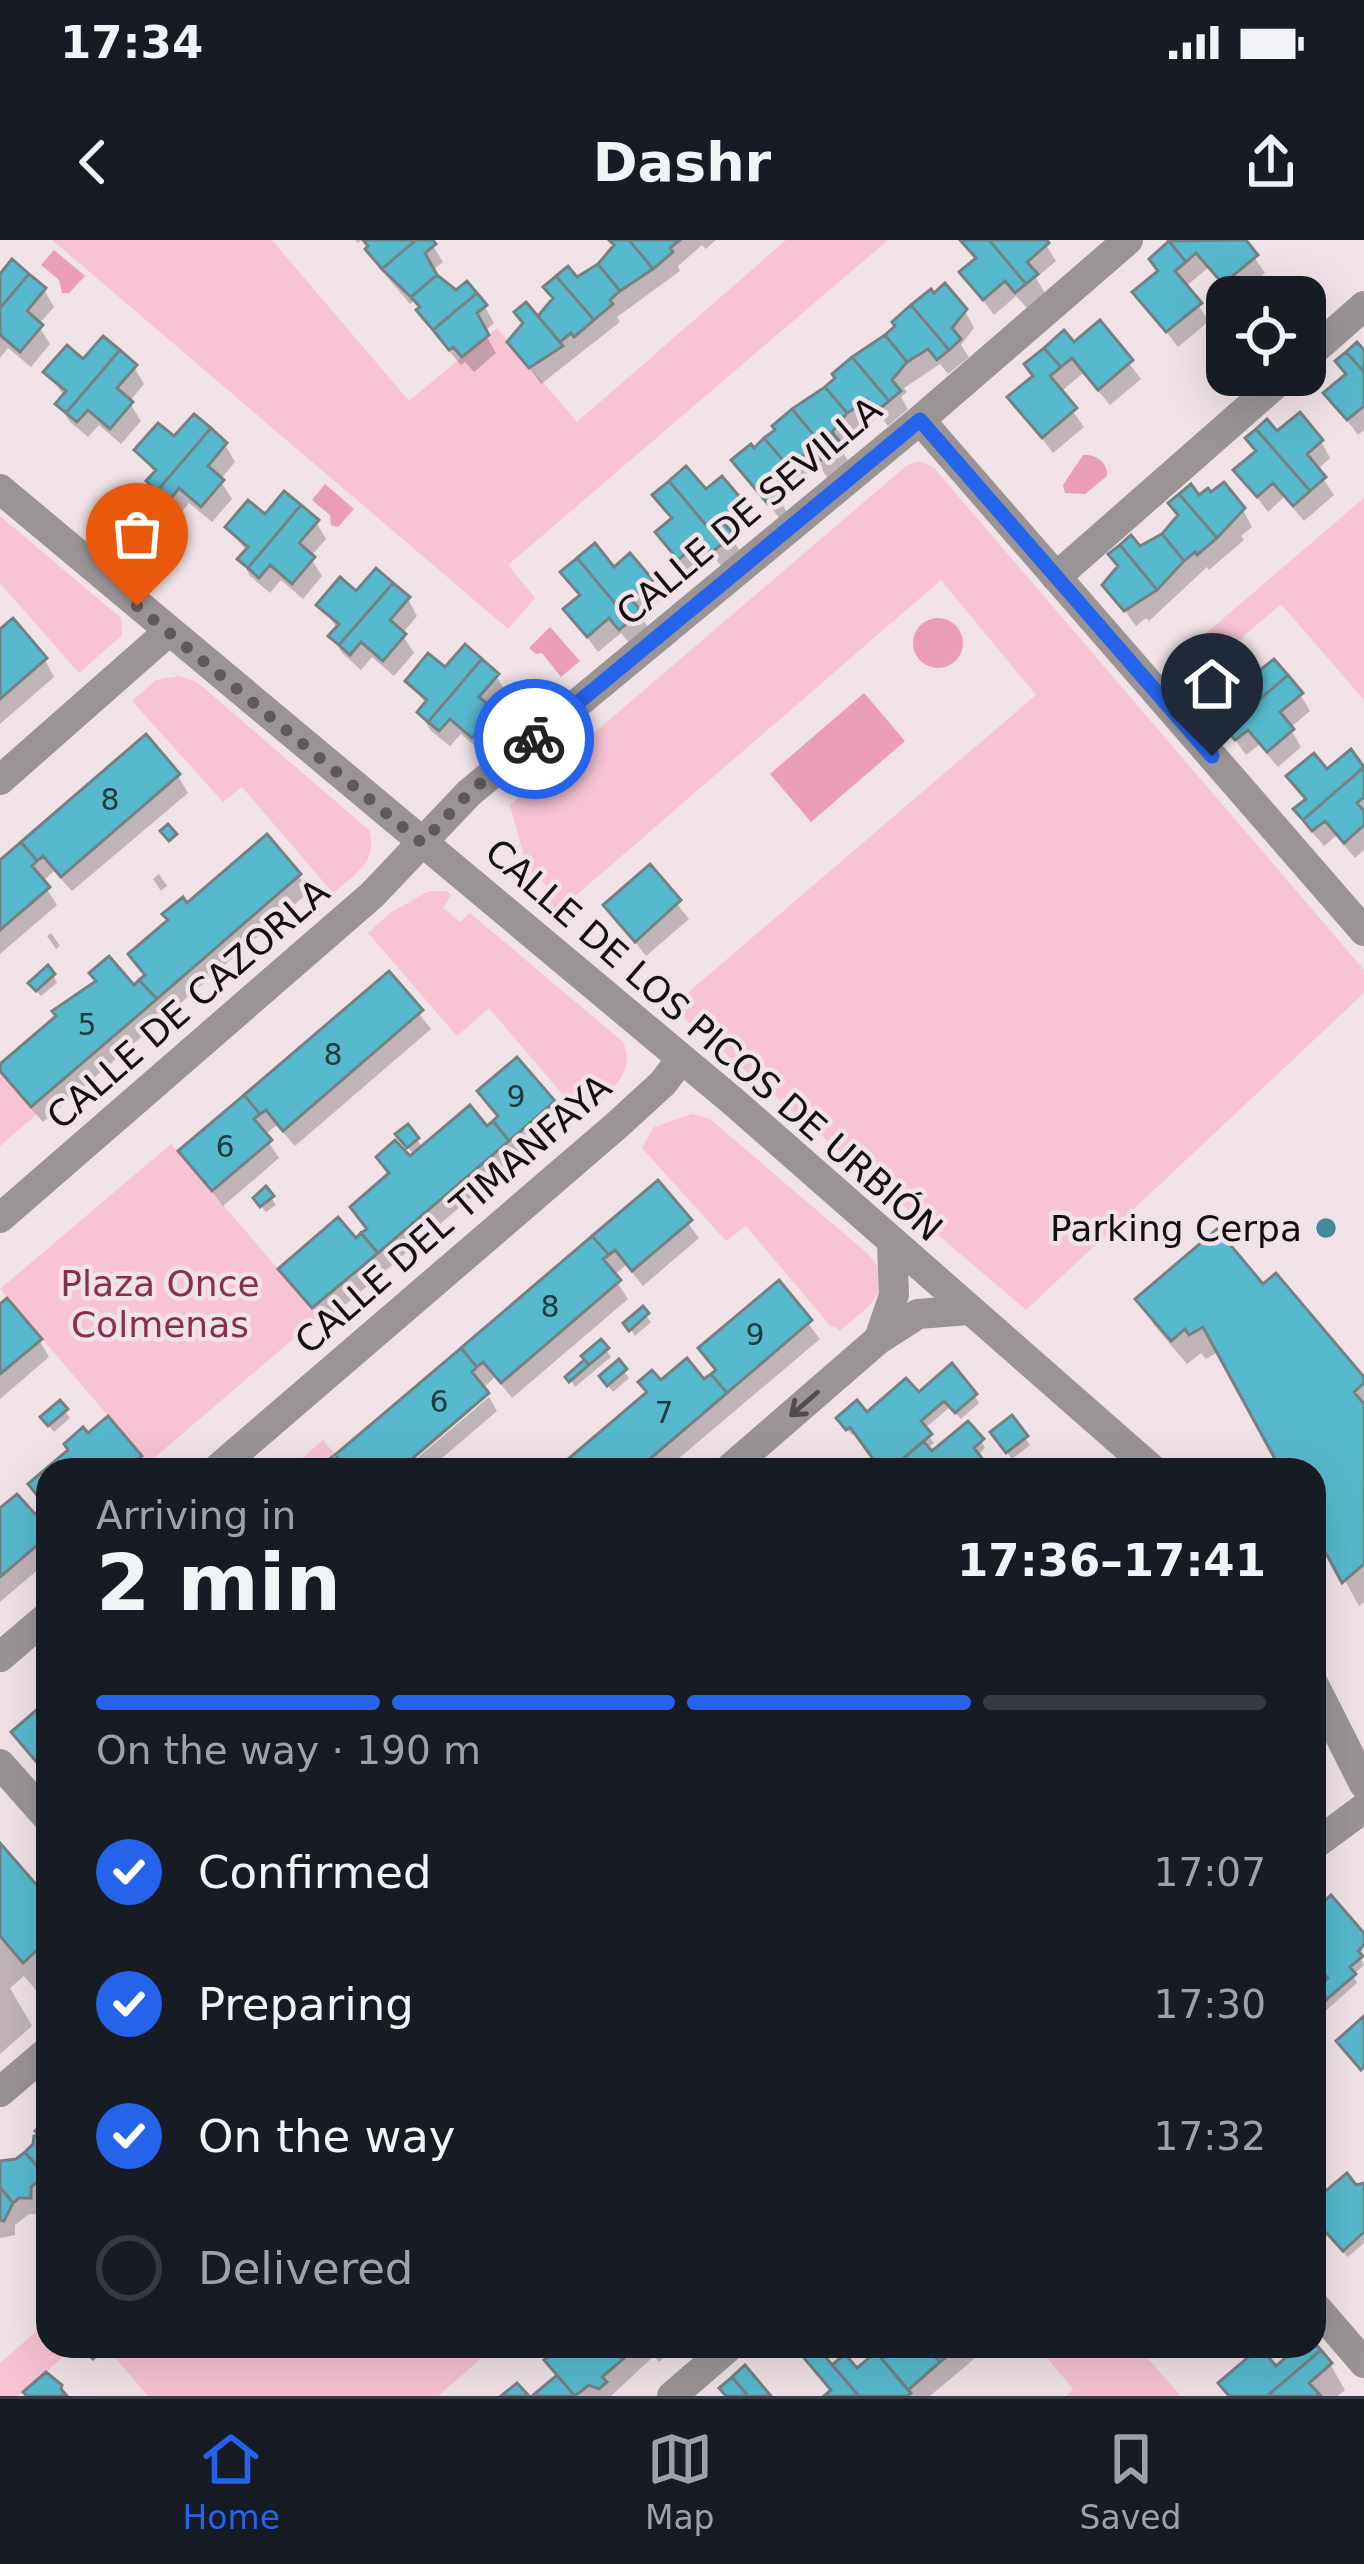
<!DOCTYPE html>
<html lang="en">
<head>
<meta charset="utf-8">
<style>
	:root { --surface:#171b24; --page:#20242c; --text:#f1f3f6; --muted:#9ea1a6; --line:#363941; --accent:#2563eb }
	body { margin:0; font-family:"DejaVu Sans",sans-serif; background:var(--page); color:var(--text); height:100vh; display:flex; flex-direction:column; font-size:45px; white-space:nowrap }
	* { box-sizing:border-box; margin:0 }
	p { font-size:39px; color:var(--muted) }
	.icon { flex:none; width:66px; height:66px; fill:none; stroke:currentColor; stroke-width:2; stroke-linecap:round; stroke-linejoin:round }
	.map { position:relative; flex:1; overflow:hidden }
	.panel { position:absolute; left:36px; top:1218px; width:1290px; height:900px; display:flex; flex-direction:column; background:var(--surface); border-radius:36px; box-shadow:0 12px 48px #0002 }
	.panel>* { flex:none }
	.fabs { position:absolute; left:1206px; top:36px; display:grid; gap:24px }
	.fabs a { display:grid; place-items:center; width:120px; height:120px; border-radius:24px; background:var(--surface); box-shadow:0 12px 48px #0002; font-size:60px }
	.pin { position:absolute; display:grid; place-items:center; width:102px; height:102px; color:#fff; margin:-123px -51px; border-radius:50% 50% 50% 0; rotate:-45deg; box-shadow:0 0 12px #0007 }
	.pin .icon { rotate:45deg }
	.courier { position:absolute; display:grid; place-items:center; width:120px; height:120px; margin:-60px; border:9px solid #2563eb; border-radius:50%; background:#fff; color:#222; box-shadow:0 3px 15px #0007 }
	.headline em { font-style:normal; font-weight:800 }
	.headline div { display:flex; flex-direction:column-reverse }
	.headline { display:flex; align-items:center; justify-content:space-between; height:204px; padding:0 60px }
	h1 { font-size:78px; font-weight:800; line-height:90px }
	.bar { display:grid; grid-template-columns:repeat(4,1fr); gap:18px 12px; align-content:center; height:144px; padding:0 60px }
	.bar i { height:15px; border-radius:9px; background:var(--line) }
	.bar .current { background:var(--accent) }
	.bar p { grid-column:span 4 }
	ol { padding:0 60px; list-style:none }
	li { display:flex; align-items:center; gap:36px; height:132px }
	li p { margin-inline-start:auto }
	li .icon { padding:12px; border-radius:50%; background:var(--accent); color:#fff; stroke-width:4 }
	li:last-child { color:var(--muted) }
	li i { width:66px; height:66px; border:6px solid var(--line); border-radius:50% }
	.status { display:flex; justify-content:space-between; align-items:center; height:84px; padding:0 60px; background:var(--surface); direction:ltr }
	.status svg { height:33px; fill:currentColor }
	header { display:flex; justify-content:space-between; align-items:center; height:156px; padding:0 60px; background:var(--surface); font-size:54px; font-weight:800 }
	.dock { display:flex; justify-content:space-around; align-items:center; height:168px; border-top:3px solid var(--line); background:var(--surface); font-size:33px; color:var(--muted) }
	.dock a { display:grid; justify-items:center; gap:6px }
	.dock .current { color:var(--accent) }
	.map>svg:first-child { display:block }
</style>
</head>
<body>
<div class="status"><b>17:34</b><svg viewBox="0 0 49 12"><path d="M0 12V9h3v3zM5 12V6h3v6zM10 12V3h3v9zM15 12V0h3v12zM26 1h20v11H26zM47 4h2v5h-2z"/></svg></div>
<header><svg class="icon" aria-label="back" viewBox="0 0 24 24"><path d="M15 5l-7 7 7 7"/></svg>Dashr<svg class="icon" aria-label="share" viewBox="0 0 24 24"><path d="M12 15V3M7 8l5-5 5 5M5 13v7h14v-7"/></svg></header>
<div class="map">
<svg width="1364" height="2156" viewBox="0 0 1364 2156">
	<rect width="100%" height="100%" fill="#f0e2e6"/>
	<path fill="#f8c3d3" d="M52 0H272L409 161 497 88 577 182 786 0H888L508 325 535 358 508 389Z
		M919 221 934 228 1364 730V753L1026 1070 671 767 1036 455 941 340 558 671 542 657 549 648 527 627 510 565 906 226Z
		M1364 258V460L1281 364 1187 444 1170 424Z
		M0 276 121 378 122 395 79 433 0 343Z
		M179 436 197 442 369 590C379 620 354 636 333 653L242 547 223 562 132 461 156 440Z
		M429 651H446L451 655 443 668 460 682 470 673 623 802C635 829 617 844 599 863L586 850 570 863 489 768 457 796 368 693 390 673Z
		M0 831 37 874 0 906Z
		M692 874 710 879 867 1013C901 1048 866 1069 839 1091L835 1086 832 1088 746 986 726 1001 642 908 654 887Z
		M171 904 319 1077 148 1223 0 1049Z
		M323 1200 348 1230H288Z
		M48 2081V2106H76L18 2156H0V2123Z
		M105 2106H496L438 2156H148Z
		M1037 2106H1137L1181 2156H1066L1073 2149Z"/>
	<path fill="#ea9eb6" d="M54 10 85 36 69 53H62L59 40 41 25Z
		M1083 215C1096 214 1108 222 1107 236L1085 254 1065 253 1063 245Z
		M325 244 354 269 338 287 331 285 330 275 312 260Z
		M913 403a25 25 0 1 1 50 0a25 25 0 1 1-50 0Z
		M550 387 580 421 561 437 542 413 536 414 529 408Z
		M864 453 905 501 811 582 770 534Z"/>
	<path fill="#0003" d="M355 0H429L443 22 432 31 456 54 485 67 494 83 484 92 496 113 474 132 465 122 461 125 430 88 414 61 410 64 378 26 370 9 362 0 358 3Z
		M611 0H716L706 9 702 5 678 26 680 31 617 77 620 82 541 144 511 102 576 41 612 17 615 8Z
		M962 0H1043L1056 21 1036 38 1045 53 1027 68 1016 56 994 75 963 33 977 21Z
		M1175 0H1242L1265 33 1237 57H1233L1208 28 1185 47 1209 81 1178 107 1136 52 1160 33 1152 19Z
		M0 38 44 50 54 67 38 85 50 104 31 127 8 108 0 118Z
		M965 71 974 88 961 105 969 117 948 134 940 124 904 148 907 152 901 157 908 169 888 186 880 175 872 182 869 179 844 199 846 204 841 208 848 221 828 238 820 228 812 235 809 231 784 251 786 255 780 260 787 273 780 279 735 221Z
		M1099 84 1141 139 1110 165 1083 133 1069 145 1060 153 1084 187 1053 213 1011 158Z
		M1364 115V190L1358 195 1327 153Z
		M83 123 134 127 144 144 129 162 141 181 121 204 99 185 88 197 69 181 59 164 65 157 47 132Z
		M1277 196 1321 201 1330 218 1317 230 1334 255 1304 281 1284 257 1268 272 1237 230 1257 213 1249 199Z
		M174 201 225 205 235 222 220 240 232 259 212 282 189 263 179 275 160 259 150 242 156 235 138 211Z
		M705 253 742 265 752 281 732 298 741 313 723 328 713 316 690 335 659 293 673 281 656 256Z
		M1198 259 1243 270 1252 287 1241 296 1244 300 1209 330 1207 327 1149 381 1146 378 1136 386 1106 345 1139 310 1164 297Z
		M265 278 316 282 326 299 310 317 322 336 303 359 281 340 270 353 250 336 241 319 247 312 229 288Z
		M630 317 661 359 641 375 649 390 631 405 621 393 598 412 567 370 581 358 564 333 613 331Z
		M356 355 408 359 417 376 402 394 414 413 394 436 372 417 361 430 342 413 332 396 338 389 320 365Z
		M0 393 45 420 54 437 0 484Z
		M445 431 496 436 506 452 491 470 503 489 483 513 461 494 450 506 430 490 421 473 427 465 409 441Z
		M1250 442 1300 454 1310 471 1290 488 1301 507 1278 527 1259 505 1246 515 1220 479 1230 471 1213 446Z
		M1364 530V610L1355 618 1336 596 1324 606 1307 586 1297 570 1307 561 1290 537Z
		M178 536 188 553 72 651 54 631 42 642 57 665 0 714V624Z
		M649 629 689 679 646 716 607 666Z
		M159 634 167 646 161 651 153 639Z
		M299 636 309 652 43 882 10 844 0 828 146 738 132 715 187 667Z
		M51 693 60 706 56 709 47 696Z
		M53 735 57 743 41 756 36 751Z
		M389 735 431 789 295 906 277 885 264 895 279 918 223 966 182 912Z
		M481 852 552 863 562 880 324 1083 282 1029 355 1002 368 991 354 968 390 936 379 918 409 921 415 916 403 902 417 899 423 909 487 890 500 879Z
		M658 944 699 998 643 1046 626 1025 613 1036 628 1059 512 1158 495 1137 394 1230H347L339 1216Z
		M271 957 276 965 266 972 261 966Z
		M778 1045 820 1099 665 1230H576L661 1144 704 1143 718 1132 702 1109Z
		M1262 1048 1364 1141V1362L1359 1366 1314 1285V1230H1284L1220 1111 1206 1119 1201 1113 1187 1124 1154 1085 1139 1059Z
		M0 1068 39 1100 49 1117 0 1159Z
		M642 1070 651 1082 635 1096 627 1084Z
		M601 1103 611 1117 575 1147 569 1137Z
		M618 1124 629 1138 613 1152 607 1144Z
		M919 1156H975L979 1163 961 1179 950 1167 924 1189 934 1203 926 1209 932 1215 981 1201 985 1208 977 1216 986 1230H883L856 1192 852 1195 844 1186Z
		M489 1157 497 1171 428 1230H403Z
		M65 1171 70 1178 54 1192 48 1185Z
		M1011 1179 1030 1205 1012 1219 998 1200Z
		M139 1218 147 1230H50Z
		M48 1231V1321L0 1362V1272L34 1279 47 1268 32 1245Z
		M0 1607 48 1662V1764L24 1736 10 1748 32 1786 0 1814Z
		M1314 1675 1364 1698 1361 1719 1364 1725 1353 1735 1357 1743 1314 1781V1749L1330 1740 1325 1734 1314 1744Z
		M1314 1891 1319 1899 1315 1903 1325 1916 1314 1925Z
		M48 1896V1959L40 1965 39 1974H29L15 1985V1995L0 1998V1936Z
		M1364 1947V2003L1348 2017 1314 1984V1965Z
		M565 2106H663L664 2118 659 2122 654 2116 611 2156H537L558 2138 548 2121Z
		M794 2106H812L832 2129 857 2132 883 2106H981L977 2110 980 2114 930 2156H828L832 2153Z
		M1304 2106H1313L1330 2124 1345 2150 1338 2156H1229L1275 2130Z"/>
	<path fill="#57b9ce" stroke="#748285" stroke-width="3" d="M363 0H416L382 29 365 9 368 6Z
		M416 0H433L436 4 425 13 437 35 411 57 382 29Z
		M609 0H629L653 29 620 51 598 24 614 5Z
		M629 0H680L670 8 673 12 653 29Z
		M960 0H989L1026 44 1015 53 1005 41 983 60 959 32 976 18Z
		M989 0H1047L1049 3 1027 22 1038 34 1026 44Z
		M1246 0 1258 15 1223 44 1196 13 1186 22 1169 1Z
		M1169 1 1186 22 1175 31 1202 63 1166 92 1132 52 1158 31 1149 19Z
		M12 19 29 34 0 68V34Z
		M598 24 620 51 610 60 613 64 594 80 556 36 568 26 577 37Z
		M29 34 46 48 27 71 43 85 20 112 0 95V68Z
		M437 35 456 50 467 41 477 53 433 90 416 70 420 67 411 57Z
		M556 36 594 80 574 97 571 93 560 102 538 76 553 58 543 47Z
		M945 43 967 69 952 88 961 99 949 110 911 65 931 49 934 53Z
		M477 53 487 65 477 73 489 95 462 117 453 107 449 110 433 90Z
		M526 62 563 106 529 128 507 102 523 83 514 72Z
		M911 65 949 110 937 120 928 109 907 122 885 95 895 86 892 82Z
		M1100 80 1133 120 1098 150 1072 118 1061 127 1044 108 1064 90 1074 102Z
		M885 95 907 122 892 140 901 151 889 161 852 117Z
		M103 96 120 110 66 173 55 164 66 151 43 132 67 105 83 119Z
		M1357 102 1364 110V132L1346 112Z
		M1044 108 1061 127 1050 136 1077 168 1042 198 1007 157 1033 136 1024 124Z
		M120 110 137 125 117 148 133 162 110 189 88 170 77 182 66 173Z
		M1346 112 1364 132V166L1347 180 1323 153 1346 134 1335 121Z
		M852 117 889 161 877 171 868 160 847 173 825 147 835 138 832 134Z
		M825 147 847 173 832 192 841 203 829 213 792 169Z
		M792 169 829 213 817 223 808 213 787 225 764 198 775 190 772 186Z
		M1300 172 1323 200 1307 214 1326 237 1310 251 1256 189 1267 179 1277 191Z
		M194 174 211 188 157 251 146 241 156 230 134 210 158 183 174 196Z
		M211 188 227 203 208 226 224 240 201 267 179 248 169 261 157 251Z
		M1256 189 1310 251 1293 266 1273 243 1257 257 1233 230 1256 211 1245 198Z
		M764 198 787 225 771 243 780 254 768 264 731 220 751 204 754 208Z
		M686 226 706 249 722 236 745 263 723 282 734 295 722 304 669 241Z
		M669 241 722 304 711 313 701 301 678 320 655 292 672 278 652 255Z
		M1224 242 1245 268 1217 298 1179 254 1191 244 1199 255 1208 248 1211 252Z
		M284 251 301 265 248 328 237 319 248 307 225 287 248 260 265 274Z
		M1179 254 1217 298 1197 315 1195 312 1184 321 1162 294 1178 275 1168 263Z
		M301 265 319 280 299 303 315 317 292 344 270 325 259 338 248 328Z
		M1162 294 1184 321 1157 350 1120 305 1131 295 1140 306Z
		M595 303 614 327 630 313 653 340 631 359 642 372 630 381 577 318Z
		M1120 305 1157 350 1124 371 1102 345 1118 326 1108 314Z
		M577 318 630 381 619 390 609 378 587 397 563 369 580 355 560 332Z
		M376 328 393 343 339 405 328 396 339 384 316 365 340 337 356 351Z
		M393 343 410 357 390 380 406 394 383 421 361 402 350 415 339 405Z
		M13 378 47 418 0 459V389Z
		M465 404 482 419 428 482 417 472 427 460 405 441 428 413 445 427Z
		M482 419 499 434 479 457 496 471 472 498 450 479 439 491 428 482Z
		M1274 419 1288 435 1225 489 1216 478 1228 468 1209 445 1237 422 1250 438Z
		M1288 435 1303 453 1280 472 1294 489 1267 512 1248 490 1235 500 1225 489Z
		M146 494 180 534 61 637 43 616 37 621 21 602Z
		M1351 509 1364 527 1303 580 1293 569 1306 559 1286 536 1314 513 1327 529Z
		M1364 527V557L1357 563 1364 571V585L1344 603 1325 581 1312 591 1303 580Z
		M168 584 177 594 169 601 160 591Z
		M267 594 301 634 157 759 139 740 145 735 128 714 168 680 162 674 183 657 187 663Z
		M21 602 37 621 32 626 50 647 0 690V620Z
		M650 624 681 660 635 702 603 665Z
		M109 716 134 745 139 740 157 759 31 867 0 831V824L56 776 52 771 96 741 89 733Z
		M48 725 55 734 36 751 28 743Z
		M389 731 423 770 283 891 266 870 260 874 244 855Z
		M517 817 555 861 509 901 493 881 498 876 477 851Z
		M244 855 260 874 254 879 272 900 212 951 178 911Z
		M470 865 487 886 493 881 509 901 378 1013 361 993 367 989 350 967 389 933 376 917 395 900 410 916Z
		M408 884 419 898 407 908 395 894Z
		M658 940 692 980 632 1031 615 1010 609 1015 592 996Z
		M266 946 274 956 260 967 253 958Z
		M338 977 356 998 361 993 378 1013 312 1068 278 1029Z
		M1217 989 1263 1044 1276 1033 1364 1137V1143L1354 1152 1364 1164V1324L1342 1343 1314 1291V1230H1281L1203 1087 1189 1095 1185 1089 1171 1101 1135 1059Z
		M592 996 609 1015 603 1019 621 1040 501 1143 483 1122 477 1127 461 1108Z
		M779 1040 812 1080 727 1153 711 1134 716 1130 698 1108Z
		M7 1058 42 1099 0 1134V1064Z
		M643 1066 649 1073 629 1091 623 1083Z
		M601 1099 609 1108 589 1125 581 1116Z
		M461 1108 477 1127 472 1132 489 1153 399 1230H348L335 1215Z
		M687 1118 704 1139 711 1134 727 1153 637 1230H575L567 1220 647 1152 638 1142 652 1130 661 1140Z
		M619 1119 627 1129 607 1146 599 1136Z
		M584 1120 589 1125 569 1142 565 1137Z
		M952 1123 977 1154 955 1173 944 1161 921 1181 932 1194 890 1230H881L850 1187 846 1190 836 1178 857 1160 867 1172 906 1138 919 1152Z
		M60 1160 68 1169 48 1186 40 1177Z
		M1012 1175 1028 1196 1006 1213 990 1192Z
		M108 1176 142 1216 125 1230H48V1279L40 1270 45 1265 28 1244 68 1210 64 1204 83 1187 88 1193Z
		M968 1181 984 1199 974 1208 985 1222 976 1230H890L923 1201 932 1211Z
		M332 1217 343 1230H327L323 1225Z
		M17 1254 35 1274 40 1270 48 1279V1296L0 1337V1268Z
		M48 1460V1529L45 1532 11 1492Z
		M0 1603 48 1658V1700L23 1723 0 1696Z
		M1331 1655 1364 1693V1705L1358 1711 1363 1716 1350 1727 1356 1734 1327 1759 1316 1748 1328 1738 1319 1728 1314 1733V1671Z
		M1314 1745 1327 1759 1314 1770Z
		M1364 1776V1827L1361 1830 1336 1801Z
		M40 1886 48 1892 45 1936 25 1912 33 1904 34 1896 39 1895 35 1891Z
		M25 1912 45 1936 31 1947V1958H19L13 1963 0 1947V1921L16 1919Z
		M1347 1933 1356 1945 1364 1943V1992L1343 2011 1327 1993 1322 1995 1314 1986V1961Z
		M0 1947 13 1963 4 1981 0 1980Z
		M1314 2102 1321 2110 1267 2156H1229L1218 2143 1260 2107 1276 2126 1299 2106H1314Z
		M87 2106H99L103 2110 93 2119 83 2109Z
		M561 2106H612L623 2119 602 2137 607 2142 599 2149 589 2145 575 2156 544 2120Z
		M612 2106H638L623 2119Z
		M794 2106H816L859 2156H824L831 2150Z
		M876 2106H926L940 2122 908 2150 876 2112Z
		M926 2106H960L940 2122Z
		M1321 2110 1332 2123 1309 2143 1321 2156H1267Z
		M876 2112 911 2153 908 2156H859L832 2125 845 2114 857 2128Z
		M745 2125 771 2156H748L732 2137Z
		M46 2132 62 2145 61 2149 67 2156H27L23 2152Z
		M557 2135 575 2156H532Z
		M732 2137 748 2156H726L719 2148Z
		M517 2143 529 2156H501Z"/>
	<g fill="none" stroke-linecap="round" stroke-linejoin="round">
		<path stroke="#9a9495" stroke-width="30" d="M1305 118 1364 66
			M920 180 1364 691
			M0 249 735 863 1153 1230
			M1056 337 1286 135
			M0 540 168 392
			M0 978 372 655 469 553 920 180 1128 0
			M879 1099 894 1055 892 1004
			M216 1230 616 886 663 843 681 819
			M728 1230 879 1099 918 1074 969 1070
			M0 1417 48 1376
			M1314 1445 1364 1544
			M0 1524 48 1578
			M1314 1605 1364 1568
			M0 1852 48 1811
			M1314 2065 1364 2123
			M672 2156 730 2106"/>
	</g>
	<defs><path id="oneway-shaft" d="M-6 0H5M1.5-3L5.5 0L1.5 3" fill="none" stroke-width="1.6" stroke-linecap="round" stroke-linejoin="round" transform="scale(3)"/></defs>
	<use stroke="#504b4c" href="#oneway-shaft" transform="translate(804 1164) rotate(139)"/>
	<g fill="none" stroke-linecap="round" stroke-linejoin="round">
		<path stroke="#60595b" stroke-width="12" stroke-dasharray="0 21.6" d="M137 366 422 603 469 553 534 499"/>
		<path stroke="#2563eb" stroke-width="15" d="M534 499 920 180 1212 516"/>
	</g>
	<circle fill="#458897" stroke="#f0e2e6" stroke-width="4.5" cx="1326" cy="988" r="12"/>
	<g text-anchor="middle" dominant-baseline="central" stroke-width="9" stroke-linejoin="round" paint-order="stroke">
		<g font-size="30" fill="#243a40">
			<text x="110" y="559">8</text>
			<text x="87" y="784">5</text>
			<text x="333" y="814">8</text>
			<text x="516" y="856">9</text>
			<text x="225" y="906">6</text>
			<text x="550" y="1066">8</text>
			<text x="755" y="1094">9</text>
			<text x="439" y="1161">6</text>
			<text x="664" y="1172">7</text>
		</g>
		<g font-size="36" fill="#130f10" stroke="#f0e2e6">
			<text transform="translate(749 271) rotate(-40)">CALLE DE SEVILLA</text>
			<text transform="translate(188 764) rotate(-41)">CALLE DE CAZORLA</text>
			<text transform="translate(714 800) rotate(41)">CALLE DE LOS PICOS DE URBIÓN</text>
			<text transform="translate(453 974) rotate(-41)">CALLE DEL TIMANFAYA</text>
		</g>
		<g font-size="36" fill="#130f10" stroke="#f0e2e6" text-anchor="end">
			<text x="1302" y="988">Parking Cerpa</text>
		</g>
		<g font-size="36" fill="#872e51" stroke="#f0e2e6">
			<text x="160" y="1043">Plaza Once<tspan x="160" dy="41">Colmenas</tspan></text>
		</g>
	</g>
</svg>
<div class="fabs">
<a><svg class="icon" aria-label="locate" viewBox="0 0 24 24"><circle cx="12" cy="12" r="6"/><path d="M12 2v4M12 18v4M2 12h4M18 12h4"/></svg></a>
</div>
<div class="pin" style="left:137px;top:366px;background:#ea580c"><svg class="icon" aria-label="bag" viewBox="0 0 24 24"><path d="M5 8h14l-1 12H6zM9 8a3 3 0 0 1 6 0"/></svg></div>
<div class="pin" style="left:1212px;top:516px;background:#1f2937"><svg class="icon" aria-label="home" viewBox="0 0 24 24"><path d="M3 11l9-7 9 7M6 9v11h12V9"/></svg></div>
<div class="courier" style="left:534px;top:499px"><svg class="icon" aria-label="bike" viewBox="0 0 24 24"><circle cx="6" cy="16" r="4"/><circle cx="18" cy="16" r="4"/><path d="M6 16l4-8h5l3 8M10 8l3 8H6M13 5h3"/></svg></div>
<section class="panel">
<div class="headline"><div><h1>2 min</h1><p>Arriving in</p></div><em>17:36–17:41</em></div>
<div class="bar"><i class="current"></i><i class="current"></i><i class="current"></i><i></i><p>On the way · 190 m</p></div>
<ol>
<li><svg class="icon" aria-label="check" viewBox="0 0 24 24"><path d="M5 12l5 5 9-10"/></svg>Confirmed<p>17:07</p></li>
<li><svg class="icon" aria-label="check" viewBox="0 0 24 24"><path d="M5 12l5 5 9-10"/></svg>Preparing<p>17:30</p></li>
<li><svg class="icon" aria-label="check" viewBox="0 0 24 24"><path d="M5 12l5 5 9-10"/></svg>On the way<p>17:32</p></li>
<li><i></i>Delivered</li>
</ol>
</section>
</div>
<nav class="dock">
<a class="current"><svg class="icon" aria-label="home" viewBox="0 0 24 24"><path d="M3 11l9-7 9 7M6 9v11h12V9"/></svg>Home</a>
<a><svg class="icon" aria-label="map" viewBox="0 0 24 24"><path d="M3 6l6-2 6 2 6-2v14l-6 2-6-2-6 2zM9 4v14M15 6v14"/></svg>Map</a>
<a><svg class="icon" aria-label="saved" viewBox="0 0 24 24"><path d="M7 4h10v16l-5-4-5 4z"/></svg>Saved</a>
</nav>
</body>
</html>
